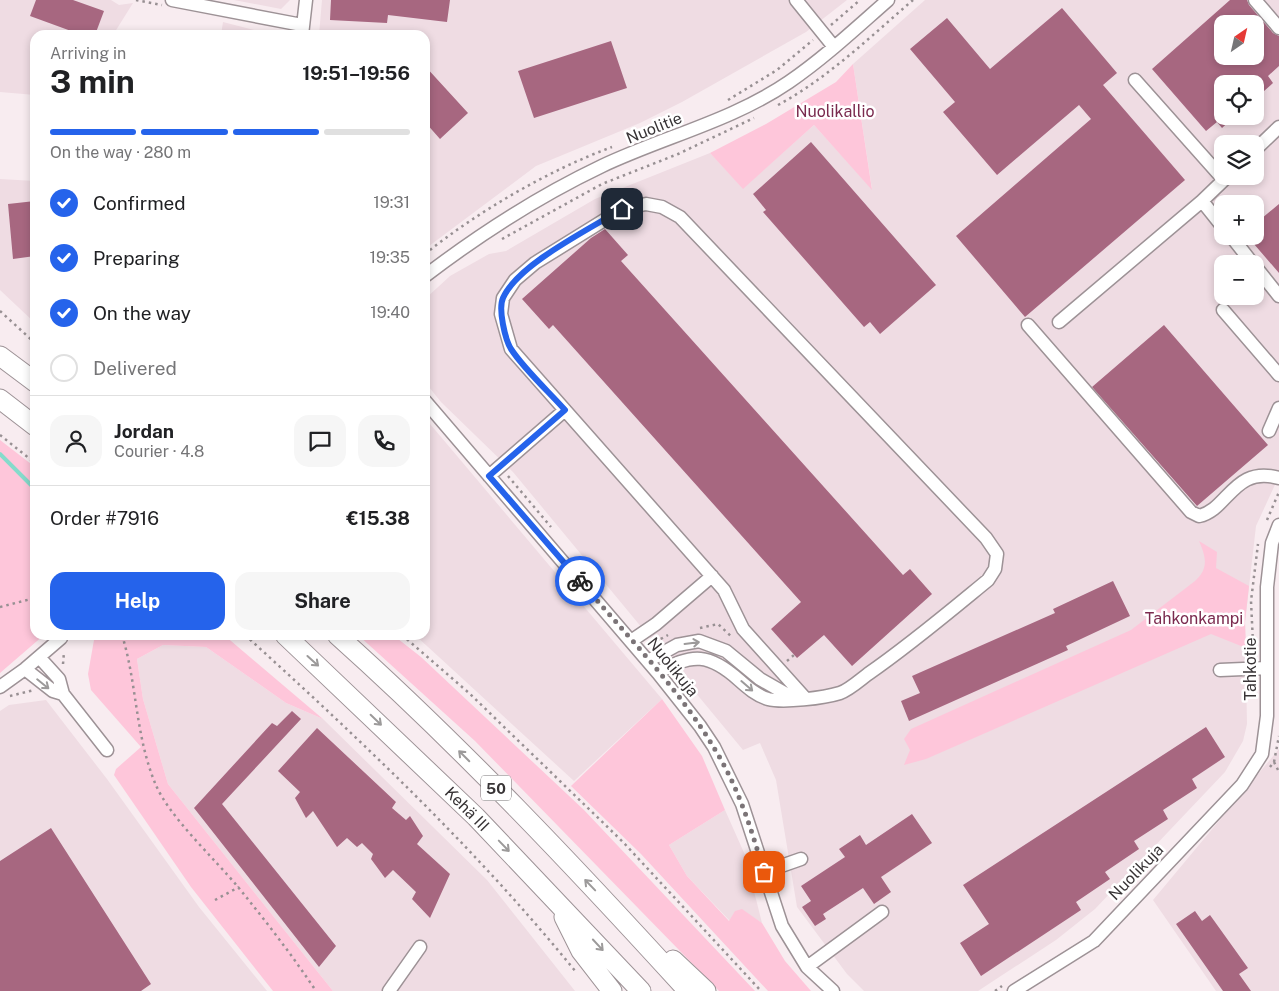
<!DOCTYPE html>
<html lang="en">
<head>
<meta charset="utf-8">
<style>
	:root { --surface:#fff; --page:#f6f6f6; --text:#202124; --muted:#757577; --line:#e0e0e0; --accent:#2563eb }
	body { margin:0; font-family:"Public Sans",sans-serif; background:var(--page); color:var(--text); height:100vh; display:flex; flex-direction:column; font-size:19px; white-space:nowrap }
	* { box-sizing:border-box; margin:0 }
	p { font-size:16px; color:var(--muted) }
	.icon { flex:none; width:28px; height:28px; fill:none; stroke:currentColor; stroke-width:2; stroke-linecap:round; stroke-linejoin:round }
	.map { position:relative; flex:1; overflow:hidden }
	.details { position:absolute; left:30px; top:30px; width:400px; height:610px; display:flex; flex-direction:column; background:var(--surface); border-radius:15px; box-shadow:0 2px 8px #0003 }
	.details>* { flex:none }
	.needle { width:32px; rotate:34deg }
	.buttons { position:absolute; left:1214px; top:15px; display:grid; gap:10px }
	.buttons a { display:grid; place-items:center; width:50px; height:50px; border-radius:10px; background:var(--surface); box-shadow:0 2px 8px #0003; font-size:25px }
	.pin { position:absolute; display:grid; place-items:center; width:42px; height:42px; color:#fff; margin:-21px; border-radius:10px; box-shadow:0 2px 8px #0006 }
	.courier { position:absolute; display:grid; place-items:center; width:50px; height:50px; margin:-25px; border:4px solid #2563eb; border-radius:50%; background:#fff; color:#222; box-shadow:0 1px 6px #0007 }
	.summary em { font-style:normal; font-weight:700 }
	.summary div { display:flex; flex-direction:column-reverse }
	.summary { display:flex; align-items:center; justify-content:space-between; height:85px; padding:0 20px }
	h1 { font-size:32px; font-weight:700; line-height:38px }
	.bar { display:grid; grid-template-columns:repeat(4,1fr); gap:8px 5px; align-content:center; height:60px; padding:0 20px }
	.bar i { height:6px; border-radius:4px; background:var(--line) }
	.bar .active { background:var(--accent) }
	.bar p { grid-column:span 4 }
	.line { display:flex; align-items:center; gap:12px; padding:0 20px; border-top:1px solid var(--line) }
	.line div { flex:1 }
	.round { display:grid; place-items:center; flex:none; width:52px; height:52px; border-radius:15px; background:var(--page) }
	ol { padding:0 20px; list-style:none }
	li { display:flex; align-items:center; gap:15px; height:55px }
	li p { margin-inline-start:auto }
	li .icon { padding:5px; border-radius:50%; background:var(--accent); color:#fff; stroke-width:4 }
	li:last-child { color:var(--muted) }
	li i { width:28px; height:28px; border:2px solid var(--line); border-radius:50% }
	.primary-button { display:flex; gap:10px; margin-top:auto; padding:10px 20px }
	.primary-button a { flex:1; height:58px; border-radius:15px; background:var(--accent); color:#fff; font-size:20px; font-weight:700; line-height:58px; text-align:center }
	.primary-button a+a { background:var(--page); color:var(--text) }
	.map>svg:first-child { display:block }
</style>
</head>
<body>
<div class="map">
<svg width="1279" height="991" viewBox="0 0 1279 991">
	<rect width="100%" height="100%" fill="#f8ecf0"/>
	<path fill="#efdce3" fill-rule="evenodd" d="M0 0H111L119 5 133 3 113 35H35V95L0 92Z
		M234 0H290L281 9Z
		M322 0H847L806 32 682 102 640 123 536 166 425 249V35H319Z
		M925 0H1279V476L1256 526 1245 622 1247 724 1243 741 1225 772 1095 909 1056 940 978 991H864L847 974 797 907 776 780 760 743 743 750 513 472 441 402 425 382V299L450 276 489 254 506 251 595 199 710 153 743 188 814 125 872 189 853 64ZM1222 24H1255V56H1222ZM1222 84H1255V116H1222ZM1222 144H1255V176H1222ZM1222 204H1255V236H1222ZM1222 264H1255V296H1222Z
		M223 22 274 35H221Z
		M0 179 35 181V323L0 290Z
		M425 418 662 699 574 781 415 635H425Z
		M163 645 206 647 286 703 323 719 487 880 575 991H333L168 784 143 699 137 659Z
		M46 700 107 779 199 907 267 991H0V711L9 705Z
		M1279 749V991H1216L1153 900Z
		M725 810 745 855 762 923 754 918 730 921 687 876 669 845Z"/>
	<path fill="#fec6da" d="M853 64 872 190 814 125 743 189 710 153 766 124 836 82Z
		M0 440 35 467V635H44L0 673Z
		M1199 541 1217 552 1216 568 1249 586 1245 622 1246 648 1211 634 926 759 904 765 910 750 904 739 911 729 1131 630 1195 581C1209 568 1206 557 1199 541Z
		M84 635H224L323 719 286 703 206 647 163 645 137 659 143 699 168 784 333 991H273L191 887 114 775 116 769 141 747 91 690 88 674 94 640Z
		M358 635H393L421 657 584 810 755 991H719L475 741Z
		M662 699 702 756 725 810 669 845 687 876 729 921 735 911 742 909 762 923 785 961 811 991H768L641 854 571 786Z"/>
	<g fill="none" stroke-linecap="round" stroke-linejoin="round">
		<path stroke="#85dbcb" stroke-width="4" d="M0 454 31 485 35 484"/>
	</g>
	<path fill="#a76780" fill-rule="evenodd" d="M36 0H73L104 11 95 35H82L30 16Z
		M331 0H450L447 22 388 15 387 23 330 20Z
		M1230 0H1247L1249 5 1273 33 1279 36V66L1268 76 1273 83 1255 99V84H1222V116H1235L1222 128 1217 122 1206 131 1152 69ZM1222 24H1255V56H1222Z
		M1062 8 1117 73 1103 85 1185 180 1025 317 956 236 1091 119 1079 105 997 175 943 112 955 102 910 49 947 18 990 69Z
		M611 41 627 88 534 118 518 71Z
		M425 66 468 113 440 139 425 122Z
		M811 142 936 285 880 334 870 322 864 327 763 212 766 210 753 194Z
		M35 201V256L13 259 8 204Z
		M1279 204V273L1247 236H1255V224Z
		M605 229 628 255 621 261 903 575 910 569 932 594 852 666 824 635 797 658 771 629 801 602 553 325 549 329 522 299 591 238Z
		M1164 325 1268 445 1197 506 1092 387Z
		M1113 581 1130 616 1066 646 1068 650 909 721 901 701 920 693 912 676 1055 613 1053 609Z
		M292 711 301 719 222 804 336 946 319 967 194 808 272 723 277 726Z
		M1206 727 1225 757 1192 779 1197 788 1163 810 1168 819 1134 841 1139 849 1105 872 1110 879 1076 902 1081 910 981 976 960 943 989 924 963 885Z
		M317 728 396 802 392 808 406 820 410 816 423 836 417 844 450 874 430 918 412 899 416 892 393 870 385 878 371 859 373 854 362 843 357 847 347 838 337 847 313 811 306 818 295 798 300 792 278 771Z
		M912 814 932 843 881 877 891 892 874 904 863 888 823 914 826 919 815 926 802 907 811 901 801 886 845 857 839 849 860 835 866 845Z
		M51 828 151 984 141 991H0V861Z
		M1195 911 1202 921 1210 915 1248 968 1239 974 1251 991H1223L1176 924Z"/>
	<g fill="none" stroke-linecap="round" stroke-linejoin="round">
		<g stroke="#9d9296" stroke-width="15">
			<path id="minor" d="M172 0 302 25
				M796 0 834 47
				M1255 0 1279 28
				M302 35 306 0
				M1135 80 1224 180
				M1255 150 1279 127
				M1202 201 1228 176
				M1231 236 1253 264
				M1255 266 1279 296
				M425 276C480 234 539 196 602 166 663 137 732 121 789 82 824 58 856 28 888 0
				M1223 310 1279 375
				M1059 322 1202 201 1222 226
				M1028 325 1191 512 1199 516C1228 510 1234 465 1279 478
				M425 401 658 673 700 726 714 747 742 804 782 926 807 967 833 991
				M1269 431 1279 408
				M489 476 565 410
				M631 641 656 624 712 576
				M39 657 59 679 63 694
				M648 661 677 645 699 641 726 651 760 679 795 699
				M25 669 53 691 63 694 107 750
				M1220 670 1267 668
				M658 673C692 652 710 654 739 680 748 688 756 695 768 699 783 703 824 698 840 693 849 690 860 680 868 674 910 645 949 612 988 580L995 569 997 554 986 538 680 217 662 207 646 204 622 209 535 263 515 280 503 298 501 314 511 349 724 590 743 629 805 698
				M0 687 25 669 61 638
				M764 872 801 859
				M807 967 882 912
				M389 991 420 947
				M1014 991 1094 941 1242 785 1262 754 1267 716V587L1272 543 1279 525"/>
		</g>
		<g stroke="#9d9296" stroke-width="21">
			<path id="highway" d="M0 356 35 382
				M0 399 35 426
				M285 635 476 817 641 991
				M337 635C461 746 576 868 688 991
				M564 917 581 951 612 991
				M673 960 706 991"/>
		</g>
		<path stroke="#989093" stroke-width="2.5" stroke-dasharray="2.5 4" stroke-linecap="butt" d="M136 0 162 5
			M831 25 860 0
			M728 100 777 70 813 40
			M778 105C828 78 870 37 913 0
			M502 239 602 184 678 154 754 118
			M425 254C477 212 549 170 612 147
			M0 311 35 343
			M0 435 35 463
			M508 476 551 527
			M1267 520 1279 492
			M0 607 35 598
			M700 628 718 624 733 638
			M122 635C137 683 135 734 155 783 168 816 215 859 238 887 265 920 292 955 316 991
			M245 635C362 741 476 849 576 972
			M402 635 469 693 623 842 761 991
			M655 642 668 635
			M1253 643 1251 601 1258 544
			M787 661 794 655
			M63 664 64 652
			M10 696 34 690
			M1274 762 1279 772
			M1270 767 1274 762 1279 736
			M215 900 239 887
			M995 991 1002 986"/>
		<use href="#minor" stroke="#fff" stroke-width="12"/>
		<use href="#highway" stroke="#fff" stroke-width="19"/>
	</g>
	<defs><path id="oneway-shaft" d="M-6 0H5M1.5-3L5.5 0L1.5 3" fill="none" stroke-width="1.6" stroke-linecap="round" stroke-linejoin="round" transform="scale(1.25)"/></defs>
	<g stroke="#9c9a9a">
		<use href="#oneway-shaft" transform="translate(692 643) rotate(-7)"/>
		<use href="#oneway-shaft" transform="translate(313 661) rotate(42)"/>
		<use href="#oneway-shaft" transform="translate(43 684) rotate(39)"/>
		<use href="#oneway-shaft" transform="translate(747 686) rotate(41)"/>
		<use href="#oneway-shaft" transform="translate(376 720) rotate(44)"/>
		<use href="#oneway-shaft" transform="translate(464 756) rotate(-135)"/>
		<use href="#oneway-shaft" transform="translate(504 846) rotate(46)"/>
		<use href="#oneway-shaft" transform="translate(590 885) rotate(-134)"/>
		<use href="#oneway-shaft" transform="translate(598 945) rotate(47)"/>
	</g>
	<g fill="none" stroke-linecap="round" stroke-linejoin="round">
		<path stroke="#7b7477" stroke-width="5" stroke-dasharray="0 9" d="M580 581C624 632 680 690 714 748 738 786 751 828 764 872"/>
		<path stroke="#2563eb" stroke-width="6" d="M580 581 489 476 565 410C549 392 524 369 511 349 505 339 498 309 503 298 518 264 590 229 622 209"/>
	</g>
	<g text-anchor="middle" dominant-baseline="central" stroke-width="5" stroke-linejoin="round" paint-order="stroke">
		<rect fill="#fff" stroke="#747172" stroke-width="1" x="481" y="775.5" width="30" height="25" rx="4"/>
		<g font-size="15" font-weight="bold" fill="#383436">
			<text x="496" y="788">50</text>
		</g>
		<g font-size="16" fill="#7b2b4f" stroke="#fff">
			<text x="835" y="111">Nuolikallio</text>
			<text x="1194" y="618">Tahkonkampi</text>
		</g>
		<g font-size="16" fill="#383436" stroke="#fff">
			<text transform="translate(654 128) rotate(-22)">Nuolitie</text>
			<text transform="translate(673 667) rotate(51)">Nuolikuja</text>
			<text transform="translate(1250 669) rotate(-90)">Tahkotie</text>
			<text transform="translate(467 809) rotate(45)">Kehä III</text>
			<text transform="translate(1136 872) rotate(-46)">Nuolikuja</text>
		</g>
	</g>
</svg>
<div class="buttons">
<a><svg class="needle" viewBox="-14 -14 28 28"><path d="M0-13l5 13h-10z" fill="#e53935"/><path d="M0 13l5-13h-10z" fill="#757577"/></svg></a>
<a><svg class="icon" aria-label="locate" viewBox="0 0 24 24"><circle cx="12" cy="12" r="6"/><path d="M12 2v4M12 18v4M2 12h4M18 12h4"/></svg></a>
<a><svg class="icon" aria-label="layers" viewBox="0 0 24 24"><path d="M12 4l9 5-9 5-9-5zM3 14l9 5 9-5"/></svg></a>
<a>+</a>
<a>−</a>
</div>
<div class="pin" style="left:764px;top:872px;background:#ea580c"><svg class="icon" aria-label="bag" viewBox="0 0 24 24"><path d="M5 8h14l-1 12H6zM9 8a3 3 0 0 1 6 0"/></svg></div>
<div class="pin" style="left:622px;top:209px;background:#1f2937"><svg class="icon" aria-label="home" viewBox="0 0 24 24"><path d="M3 11l9-7 9 7M6 9v11h12V9"/></svg></div>
<div class="courier" style="left:580px;top:581px"><svg class="icon" aria-label="bike" viewBox="0 0 24 24"><circle cx="6" cy="16" r="4"/><circle cx="18" cy="16" r="4"/><path d="M6 16l4-8h5l3 8M10 8l3 8H6M13 5h3"/></svg></div>
<section class="details">
<div class="summary"><div><h1>3 min</h1><p>Arriving in</p></div><em>19:51–19:56</em></div>
<div class="bar"><i class="active"></i><i class="active"></i><i class="active"></i><i></i><p>On the way · 280 m</p></div>
<ol>
<li><svg class="icon" aria-label="check" viewBox="0 0 24 24"><path d="M5 12l5 5 9-10"/></svg>Confirmed<p>19:31</p></li>
<li><svg class="icon" aria-label="check" viewBox="0 0 24 24"><path d="M5 12l5 5 9-10"/></svg>Preparing<p>19:35</p></li>
<li><svg class="icon" aria-label="check" viewBox="0 0 24 24"><path d="M5 12l5 5 9-10"/></svg>On the way<p>19:40</p></li>
<li><i></i>Delivered</li>
</ol>
<div class="line" style="height:90px"><a class="round"><svg class="icon" aria-label="person" viewBox="0 0 24 24"><circle cx="12" cy="8" r="4"/><path d="M4 21q1-7 8-7t8 7"/></svg></a><div><b>Jordan</b><p>Courier · 4.8</p></div><a class="round"><svg class="icon" aria-label="chat" viewBox="0 0 24 24"><path d="M4 5h16v11H9l-5 4z"/></svg></a><a class="round"><svg class="icon" aria-label="phone" viewBox="0 0 24 24"><path d="M5 4h4l2 5-3 2q2 4 5 5l2-3 5 2v4C11 20 4 13 5 4z"/></svg></a></div>
<div class="line" style="height:65px"><div>Order #7916</div><b>€15.38</b></div>
<div class="primary-button"><a>Help</a><a>Share</a></div>
</section>
</div>
</body>
</html>
